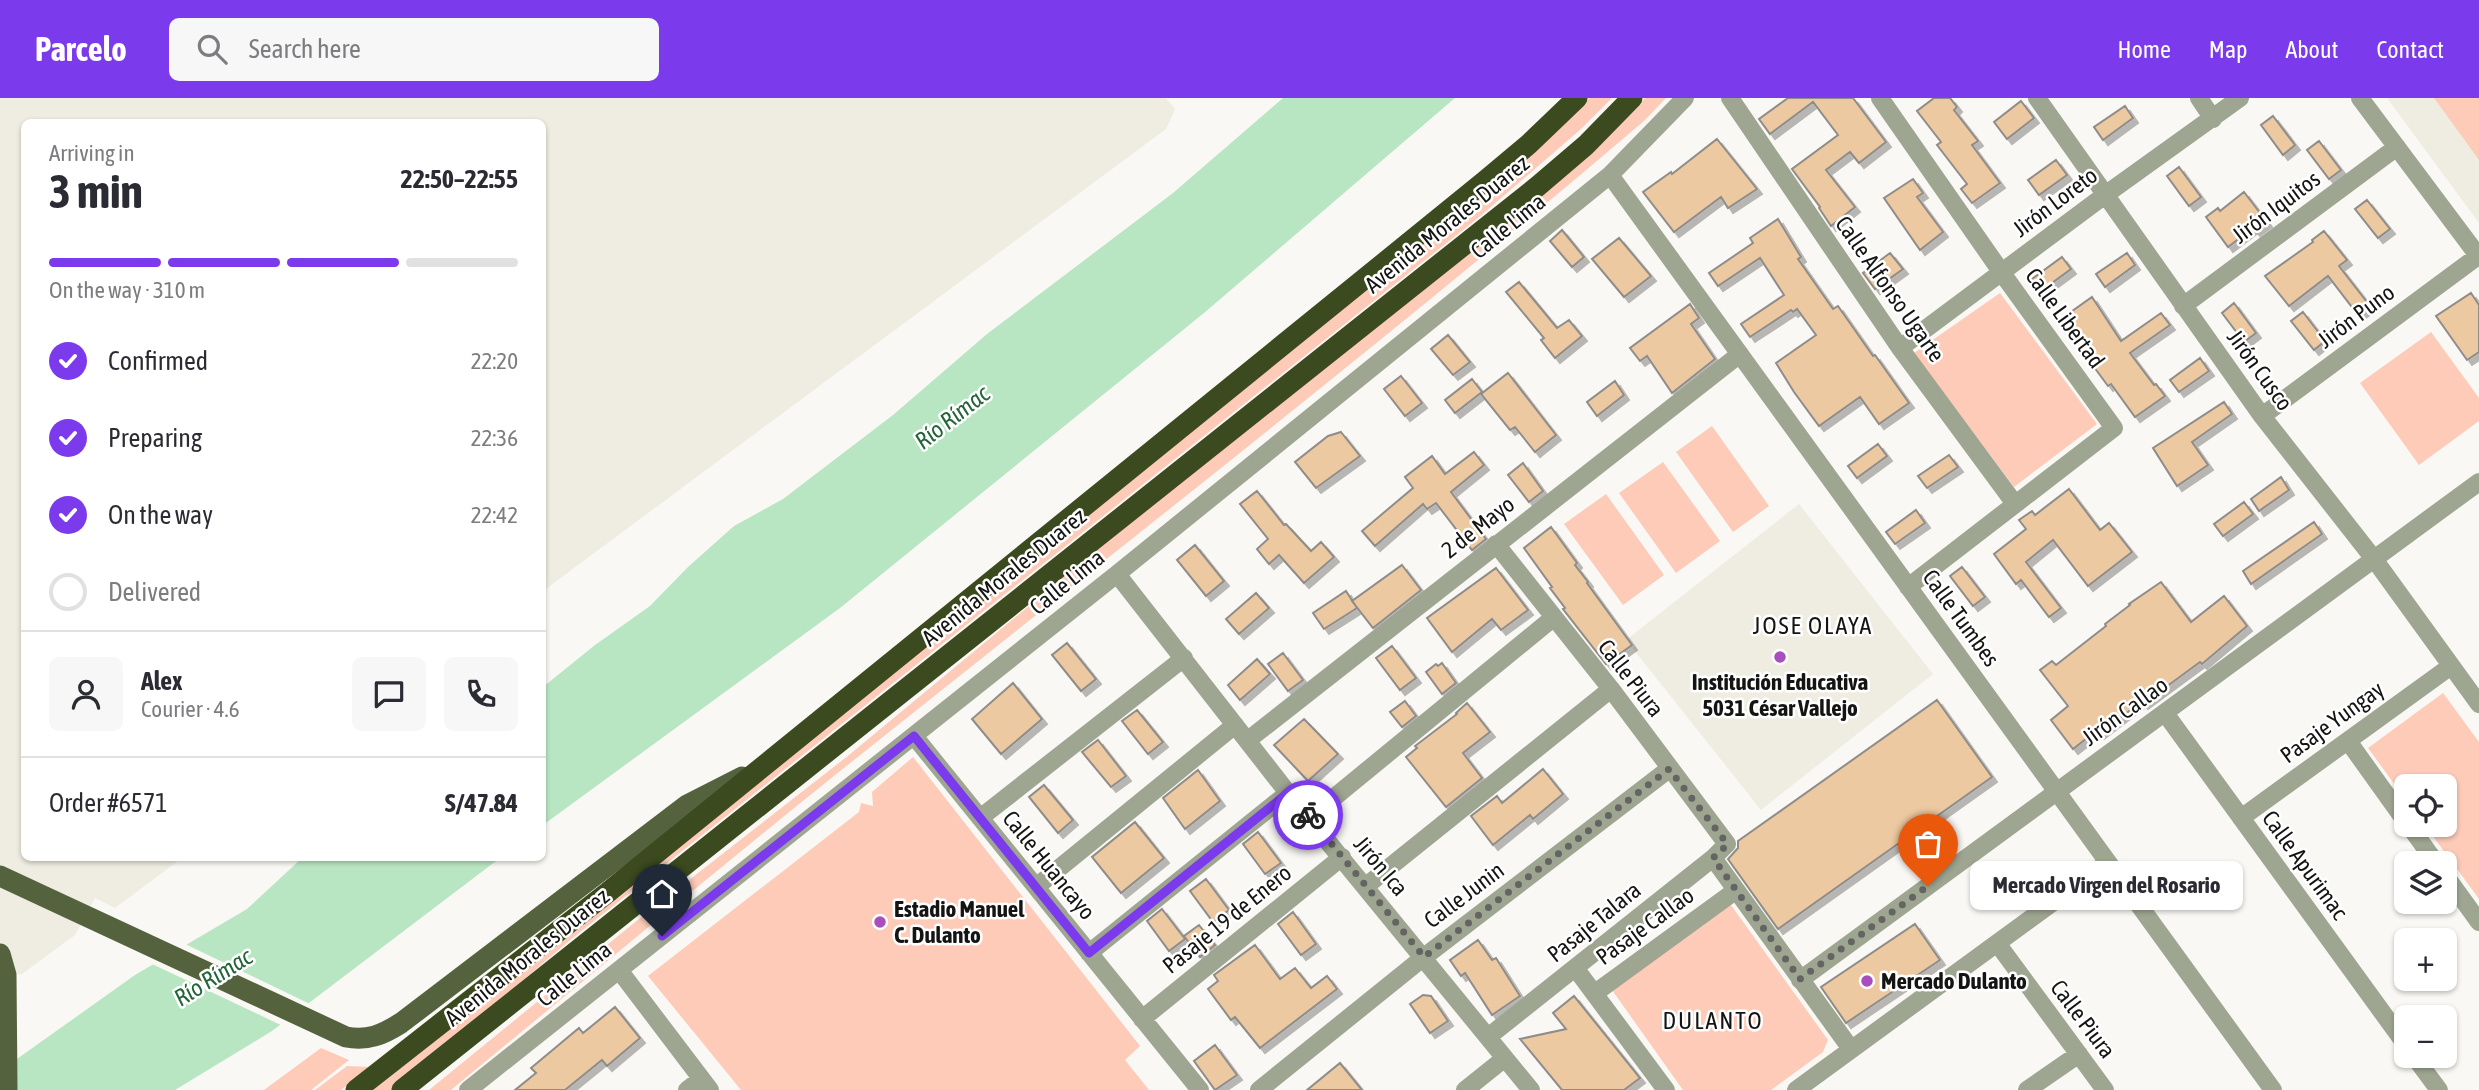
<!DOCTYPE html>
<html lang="en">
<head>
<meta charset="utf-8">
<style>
	:root { --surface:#fff; --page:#f7f7f7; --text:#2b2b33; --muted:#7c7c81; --line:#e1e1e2; --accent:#7c3aed }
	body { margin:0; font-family:"Asap Condensed",sans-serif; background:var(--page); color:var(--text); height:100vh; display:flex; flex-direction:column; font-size:26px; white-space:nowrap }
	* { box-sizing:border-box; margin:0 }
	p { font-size:23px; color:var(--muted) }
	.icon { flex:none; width:38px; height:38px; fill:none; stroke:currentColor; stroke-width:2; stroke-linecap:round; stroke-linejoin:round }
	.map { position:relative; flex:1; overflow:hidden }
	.side { position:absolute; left:21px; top:21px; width:525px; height:742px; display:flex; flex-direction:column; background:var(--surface); border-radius:10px; box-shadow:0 2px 5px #0004 }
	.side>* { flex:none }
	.controls { position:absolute; left:2394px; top:676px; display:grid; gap:14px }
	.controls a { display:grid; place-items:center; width:63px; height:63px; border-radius:10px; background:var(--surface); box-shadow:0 2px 5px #0004; font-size:35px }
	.pin { position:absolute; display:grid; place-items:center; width:60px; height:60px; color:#fff; margin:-72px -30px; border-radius:50% 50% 50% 0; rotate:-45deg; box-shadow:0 0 7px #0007 }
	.pin .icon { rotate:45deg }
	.courier { position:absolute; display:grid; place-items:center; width:70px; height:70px; margin:-35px; border:5px solid #7c3aed; border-radius:50%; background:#fff; color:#222; box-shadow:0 2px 9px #0007 }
	.bubble { position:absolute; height:49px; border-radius:10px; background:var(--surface); box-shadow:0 2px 5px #0004; font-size:23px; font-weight:700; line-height:49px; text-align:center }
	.head em { font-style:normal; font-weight:700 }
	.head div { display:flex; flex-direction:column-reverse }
	.head { display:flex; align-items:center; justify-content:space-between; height:119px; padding:0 28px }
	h1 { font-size:46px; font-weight:700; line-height:52px }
	.bar { display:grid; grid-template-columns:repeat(4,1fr); gap:10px 7px; align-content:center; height:84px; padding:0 28px }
	.bar i { height:9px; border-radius:5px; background:var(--line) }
	.bar .active { background:var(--accent) }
	.bar p { grid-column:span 4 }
	.line { display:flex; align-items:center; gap:18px; padding:0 28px; border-top:2px solid var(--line) }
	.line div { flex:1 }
	.round { display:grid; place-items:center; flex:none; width:74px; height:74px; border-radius:10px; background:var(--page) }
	ol { padding:0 28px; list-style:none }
	li { display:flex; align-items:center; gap:21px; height:77px }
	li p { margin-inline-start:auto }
	li .icon { padding:7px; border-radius:50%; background:var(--accent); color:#fff; stroke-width:4 }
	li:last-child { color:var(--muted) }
	li i { width:38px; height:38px; border:4px solid var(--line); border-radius:50% }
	header { display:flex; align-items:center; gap:42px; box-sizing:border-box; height:98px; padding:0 35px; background:var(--accent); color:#fff }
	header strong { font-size:33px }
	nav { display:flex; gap:38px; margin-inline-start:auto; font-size:24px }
	.search { width:490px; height:63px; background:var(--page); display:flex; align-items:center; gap:18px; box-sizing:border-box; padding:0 24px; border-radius:10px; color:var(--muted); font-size:26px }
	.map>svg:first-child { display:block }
</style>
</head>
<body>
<header>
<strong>Parcelo</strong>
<div class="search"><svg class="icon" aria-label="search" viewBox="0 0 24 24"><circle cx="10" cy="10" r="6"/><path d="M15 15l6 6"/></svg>Search here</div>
<nav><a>Home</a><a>Map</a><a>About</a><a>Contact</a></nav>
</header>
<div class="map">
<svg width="2479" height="992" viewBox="0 0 2479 992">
	<defs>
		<filter id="shadow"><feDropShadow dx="5" dy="5" stdDeviation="0" flood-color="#0004"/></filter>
	</defs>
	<rect width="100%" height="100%" fill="#f9f8f4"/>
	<path fill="#efede1" d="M0 0H1166L1175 11 1166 31 543 493 542 24H24V760H182L115 810 95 800 75 837 22 876 0 878Z
		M2387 0H2479V125Z
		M1799 406 1933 576 1761 712 1626 542Z"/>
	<path fill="#fdcbb8" d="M1589 0H1612L1581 31 1478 120 569 843 394 992H372L1564 25Z
		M1645 0H1666L1644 23C1372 255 1088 474 809 698 689 795 570 894 451 992H429L634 825 849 657 1163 397 1496 135 1591 54Z
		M2434 0H2479V62Z
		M2000 195 2097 326 2014 389 1914 255Z
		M2431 234 2479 300V323L2419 367 2360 285Z
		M1712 328 1769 408 1733 434 1676 354Z
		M1663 364 1720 443 1676 475 1619 395Z
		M1606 396 1664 477 1623 507 1564 426Z
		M2443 595 2479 644V801L2424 726H2445V688H2406V702L2368 650Z
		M913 659 1140 948 1125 962 1149 992H741L648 878 859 714 861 705 873 708 872 694Z
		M1728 803 1828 942 1823 954 1771 992H1683L1612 892Z
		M321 950 349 962 311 992H264Z
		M347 968 371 969 341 992H315Z"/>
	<path fill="#b9e6c2" d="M1283 0H1455L1204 215 840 510 543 727V589L595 547 650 508 688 469 734 428 783 401 893 317 987 236 1173 95Z
		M302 760H500L272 933 175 992H0V973L135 877 247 811Z"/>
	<path fill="#f9f8f4" d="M183 845 312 907 283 928 150 865Z"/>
	<path fill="#edc9a1" stroke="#8f8c89" stroke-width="2" filter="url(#shadow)" d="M1788 0H1853L1886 44 1859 65 1850 54 1826 72 1855 109 1831 128 1819 110 1820 109 1792 71 1838 37 1813 4 1770 36 1759 21Z
		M1934 0H1950L1957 9 1954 12 1978 43 1972 47 2000 85 1972 105 1961 91 1967 86 1937 47 1941 44 1917 13Z
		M2021 3 2034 20 2007 41 1994 24Z
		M2125 8 2133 20 2103 42 2094 29Z
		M2273 18 2295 47 2283 57 2261 27Z
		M1717 41 1757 91 1728 110 1721 99 1674 134 1643 94 1671 74 1672 76Z
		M2319 43 2341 72 2329 81 2307 52Z
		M2056 62 2067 77 2039 97 2028 82Z
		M2179 69 2201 99 2189 108 2167 78Z
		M1913 81 1923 95 1917 99 1943 134 1920 152 1884 100Z
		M2244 94 2267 124 2255 133 2253 130 2228 149 2206 119 2218 110 2220 113Z
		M2367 102 2390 131 2378 140 2355 111Z
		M1778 121 1801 159 1798 161 1833 211 1838 208 1873 258 1875 257 1909 305 1879 326 1860 299 1819 328 1794 294 1776 265 1816 237 1797 211 1793 214 1791 212 1750 239 1741 226 1784 197 1760 160 1718 188 1709 175 1753 145 1750 140Z
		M1562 132 1584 159 1572 169 1550 143Z
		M2324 133 2347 162 2339 168 2370 208 2358 217 2328 178 2289 208 2265 178 2313 144 2312 142Z
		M1619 140 1651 178 1624 199 1592 161Z
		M1890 155 1903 171 1875 191 1863 175Z
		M2127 155 2135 167 2105 189 2096 176Z
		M2062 159 2071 171 2041 193 2032 181Z
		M1519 184 1557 230 1569 222 1582 238 1555 260 1541 242 1544 240 1506 194Z
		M2471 195 2479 207V254L2467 262 2436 218Z
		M2092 199 2121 243 2161 215 2170 227 2130 255 2154 287 2156 286 2165 298 2135 319 2111 286 2108 288 2091 265 2061 221Z
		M2234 205 2256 235 2244 244 2222 215Z
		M1690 206 1699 220 1691 226 1715 261 1672 295 1647 258 1640 263 1630 250Z
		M2303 214 2325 243 2314 252 2291 223Z
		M1448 237 1470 264 1453 277 1431 251Z
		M2200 260 2209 273 2179 294 2170 282Z
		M1508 275 1556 337 1535 354 1515 329 1510 332 1481 296Z
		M1401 278 1422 305 1405 318 1384 291Z
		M1472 281 1482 294 1455 315 1445 302Z
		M1615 283 1624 297 1597 318 1587 304Z
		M2224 304 2232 316 2192 344 2208 367 2177 388 2153 350Z
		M1341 334 1360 358 1316 390 1295 364 1328 338Z
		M1878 346 1887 358 1857 380 1848 368Z
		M1474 354 1484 367 1451 394 1486 441 1472 452 1436 405 1427 411 1423 406 1375 448 1362 433 1413 390 1405 379 1432 358 1445 376Z
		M1949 357 1958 369 1927 390 1918 378Z
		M1523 365 1543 393 1529 404 1508 377Z
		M2281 379 2289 392 2259 413 2251 401Z
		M2069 391 2100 432 2109 425 2132 454 2088 488 2053 442 2026 464 2061 510 2049 519 2021 482 2016 486 1994 456 2026 431 2019 422 2032 413 2035 417Z
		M1257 393 1284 427 1286 426 1311 453 1321 444 1334 459 1304 485 1279 457 1269 466 1257 451 1268 441 1240 406Z
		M2244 404 2253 416 2223 438 2214 426Z
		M1916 412 1925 425 1895 446 1886 434Z
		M2314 424 2322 436 2251 486 2243 473Z
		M1551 429 1577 465 1575 467 1588 484 1587 485 1632 547 1606 566 1563 511 1565 510 1550 490 1552 489 1524 450Z
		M1195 447 1224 483 1206 498 1177 462Z
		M1402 467 1421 492 1373 530 1352 503Z
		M1962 469 1985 499 1973 508 1950 478Z
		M1496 470 1528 512 1501 532 1492 521 1452 554 1427 520Z
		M2161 484 2191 524 2224 498 2247 528 2202 566 2200 564 2143 606 2141 604 2099 636 2096 633 2073 651 2051 622 2068 608 2040 572 2052 563 2056 567 2106 528 2105 526 2130 507 2129 506Z
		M1346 493 1357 510 1324 531 1313 515Z
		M1256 495 1269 510 1239 536 1226 521Z
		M1067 545 1096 581 1081 593 1052 557Z
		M1392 548 1416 580 1400 592 1376 560Z
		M1283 555 1303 582 1288 593 1268 566Z
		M1257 561 1270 576 1240 602 1228 587Z
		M1442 565 1456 585 1442 596 1426 574 1436 566 1438 568Z
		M1013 585 1042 621 1001 656 972 621Z
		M1937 602 1992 679 1778 831 1728 761 1738 750V743Z
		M1405 603 1416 618 1402 629 1390 614Z
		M1467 605 1490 634 1463 655 1482 680 1446 709 1406 659 1417 650 1415 648 1457 616 1456 615Z
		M1137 612 1163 644 1148 656 1122 623Z
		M1304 621 1338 656 1308 683 1274 647Z
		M1098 642 1126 678 1111 689 1082 654Z
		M1543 671 1563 696 1533 721 1530 717 1493 747 1471 718 1497 698 1502 705Z
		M1198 672 1220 703 1185 731 1163 700Z
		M1044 687 1073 722 1058 735 1029 699Z
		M1135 724 1164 760 1121 795 1092 759Z
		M1258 734 1281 765 1265 776 1243 746Z
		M1206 781 1229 812 1213 824 1190 793Z
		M1162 811 1185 841 1169 853 1147 823Z
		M1293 814 1316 846 1301 857 1278 826Z
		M1915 826 1940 862 1846 925 1821 889Z
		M1199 827 1215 847 1200 859 1184 838Z
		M1478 842 1492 862 1496 860 1520 898 1492 917 1465 875 1461 878 1450 862Z
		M1255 847 1280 881 1295 870 1311 890 1327 878 1337 891 1260 950 1235 919 1231 922 1208 891 1218 883 1214 877Z
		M1423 897 1431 898 1448 923 1430 935 1410 906Z
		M1574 898 1640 980 1624 992H1562L1520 941 1566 931 1553 915Z
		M615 909 640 940 607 968 602 962 565 992H515L536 975 531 970 579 930 583 935Z
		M1215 947 1237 977 1215 992 1194 963Z
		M1340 965 1362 992H1307Z"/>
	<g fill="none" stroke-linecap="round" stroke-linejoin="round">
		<path stroke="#9ea691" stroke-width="18" d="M1730 0 1900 250 2015 406
			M1880 0 2002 175 2114 330 1908 489
			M2037 0 2262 318 2374 461 2479 606
			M2199 0 2213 21
			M2360 0 2479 159
			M1610 77 2273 992
			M2183 208 2397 49
			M1900 250 2105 97 2240 0
			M2262 318 2478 158
			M1117 476 1288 695 1531 992
			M2165 615 2406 947
			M914 638 1200 992
			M1248 642 1740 256
			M2348 643 2406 724
			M980 720 1184 560
			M1309 720 1553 520
			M2241 720 2451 568
			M2408 726 2436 765
			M1713 760 1851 951
			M2445 777 2479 824
			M1366 788 1611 591
			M1036 789 1235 627
			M1997 845 2105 992
			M1089 855 1288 695
			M1576 871 1666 992
			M619 872 710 992
			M1800 882 2479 384
			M1595 895 1735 793
			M1142 921 1342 759
			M1488 939 1713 760 1727 746 1611 591 1496 446
			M2413 957 2439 992
			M468 992 1117 476 1610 77 1685 0
			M687 992 701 981
			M1259 992 1424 859 1669 671
			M1465 992 1505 960
			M1796 992 2108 764
			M2027 992 2079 956"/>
		<path stroke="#55623e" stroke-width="21" d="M0 778 346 939C368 943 382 937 401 925L687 707 742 679
			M0 856 6 877 7 992"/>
		<path stroke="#3c4a1f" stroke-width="21" d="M356 992 607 795 1485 83 1529 46 1577 0
			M402 992 1538 88 1586 47 1632 0"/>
	</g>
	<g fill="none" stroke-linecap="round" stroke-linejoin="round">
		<path stroke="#646462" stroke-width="7" stroke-dasharray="0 12.6" d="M1308 717 1424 859 1669 671 1726 744V748L1713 760 1800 881 1928 788"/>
		<path stroke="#7c3aed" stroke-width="9" d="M662 838 914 638 1089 855 1288 695 1308 717"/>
	</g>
	<g fill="#a74fbc" stroke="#fff" stroke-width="2.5">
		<circle cx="1780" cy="559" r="7"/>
		<circle cx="880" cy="824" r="7"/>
		<circle cx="1867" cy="883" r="7"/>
	</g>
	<g text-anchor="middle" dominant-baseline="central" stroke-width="5" stroke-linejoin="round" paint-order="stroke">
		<g font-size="23" fill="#141413" stroke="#fff">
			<text transform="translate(2055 104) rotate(-37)">Jirón Loreto</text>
			<text transform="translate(2276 109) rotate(-37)">Jirón Iquitos</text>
			<text transform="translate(1447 126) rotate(-39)">Avenida Morales Duarez</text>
			<text transform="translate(1508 128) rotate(-39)">Calle Lima</text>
			<text transform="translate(1890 191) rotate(55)">Calle Alfonso Ugarte</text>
			<text transform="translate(2356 218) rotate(-37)">Jirón Puno</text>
			<text transform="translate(2065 220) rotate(54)">Calle Libertad</text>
			<text transform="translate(2260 272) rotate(54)">Jirón Cusco</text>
			<text transform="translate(1478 429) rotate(-38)">2 de Mayo</text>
			<text transform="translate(1004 479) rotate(-39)">Avenida Morales Duarez</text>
			<text transform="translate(1067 484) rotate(-39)">Calle Lima</text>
			<text transform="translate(1961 520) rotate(54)">Calle Tumbes</text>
			<text transform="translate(1631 580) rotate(52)">Calle Piura</text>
			<text transform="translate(2125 613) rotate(-36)">Jirón Callao</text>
			<text transform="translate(2332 624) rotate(-36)">Pasaje Yungay</text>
			<text transform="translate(1049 767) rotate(51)">Calle Huancayo</text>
			<text transform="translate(2305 767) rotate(54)">Calle Apurimac</text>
			<text transform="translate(1381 768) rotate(50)">Jirón Ica</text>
			<text transform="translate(1464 797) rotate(-37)">Calle Junin</text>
			<text transform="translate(1227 821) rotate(-39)">Pasaje 19 de Enero</text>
			<text transform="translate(1594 824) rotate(-39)">Pasaje Talara</text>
			<text transform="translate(1645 828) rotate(-36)">Pasaje Callao</text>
			<text transform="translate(527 859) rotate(-39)">Avenida Morales Duarez</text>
			<text transform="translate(574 876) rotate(-39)">Calle Lima</text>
			<text transform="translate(2083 921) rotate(53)">Calle Piura</text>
		</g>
		<g font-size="23" font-weight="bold" fill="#141413" stroke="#fff" text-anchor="start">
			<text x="1780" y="584" text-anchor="middle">Institución Educativa<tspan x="1780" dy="26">5031 César Vallejo</tspan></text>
			<text x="894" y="811">Estadio Manuel<tspan x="894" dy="26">C. Dulanto</tspan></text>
			<text x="1881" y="883">Mercado Dulanto</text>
		</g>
		<g font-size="24" font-style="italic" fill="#236438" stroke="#fff">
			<text transform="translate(952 319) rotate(-38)">Río Rímac</text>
			<text transform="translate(213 879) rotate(-32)">Río Rímac</text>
		</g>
		<g font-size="24" letter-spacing="2" fill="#141413" stroke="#fff">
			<text x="1813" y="527">JOSE OLAYA</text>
			<text x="1713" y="922">DULANTO</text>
		</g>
	</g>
</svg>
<div class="controls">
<a><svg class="icon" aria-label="locate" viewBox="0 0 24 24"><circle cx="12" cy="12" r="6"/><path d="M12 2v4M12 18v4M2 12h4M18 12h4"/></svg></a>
<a><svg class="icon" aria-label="layers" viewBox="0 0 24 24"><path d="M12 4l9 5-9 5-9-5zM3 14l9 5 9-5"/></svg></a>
<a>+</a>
<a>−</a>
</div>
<div class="pin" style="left:1928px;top:788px;background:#ea580c"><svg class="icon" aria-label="bag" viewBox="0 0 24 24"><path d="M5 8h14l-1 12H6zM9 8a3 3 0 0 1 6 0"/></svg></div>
<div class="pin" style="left:662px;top:838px;background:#1f2937"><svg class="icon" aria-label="home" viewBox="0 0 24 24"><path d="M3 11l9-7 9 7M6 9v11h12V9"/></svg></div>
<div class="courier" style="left:1308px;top:717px"><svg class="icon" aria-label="bike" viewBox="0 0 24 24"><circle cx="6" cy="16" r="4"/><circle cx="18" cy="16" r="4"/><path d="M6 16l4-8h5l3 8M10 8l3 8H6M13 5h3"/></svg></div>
<div class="bubble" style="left:1970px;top:763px;width:273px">Mercado Virgen del Rosario</div>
<section class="side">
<div class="head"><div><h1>3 min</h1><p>Arriving in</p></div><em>22:50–22:55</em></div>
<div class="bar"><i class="active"></i><i class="active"></i><i class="active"></i><i></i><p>On the way · 310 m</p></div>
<ol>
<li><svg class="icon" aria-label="check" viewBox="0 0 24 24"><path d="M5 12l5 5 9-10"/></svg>Confirmed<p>22:20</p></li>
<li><svg class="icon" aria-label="check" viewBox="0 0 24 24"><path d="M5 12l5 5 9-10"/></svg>Preparing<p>22:36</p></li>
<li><svg class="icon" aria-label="check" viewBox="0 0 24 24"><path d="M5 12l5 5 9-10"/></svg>On the way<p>22:42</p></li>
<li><i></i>Delivered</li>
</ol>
<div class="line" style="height:126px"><a class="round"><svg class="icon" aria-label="person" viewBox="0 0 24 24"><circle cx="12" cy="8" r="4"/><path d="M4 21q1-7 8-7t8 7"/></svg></a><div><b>Alex</b><p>Courier · 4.6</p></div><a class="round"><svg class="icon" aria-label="chat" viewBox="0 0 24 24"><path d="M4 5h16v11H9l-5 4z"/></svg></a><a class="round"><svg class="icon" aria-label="phone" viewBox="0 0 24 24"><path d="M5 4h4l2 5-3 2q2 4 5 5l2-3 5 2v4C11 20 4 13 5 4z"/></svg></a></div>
<div class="line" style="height:91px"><div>Order #6571</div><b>S/47.84</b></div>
</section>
</div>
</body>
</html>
